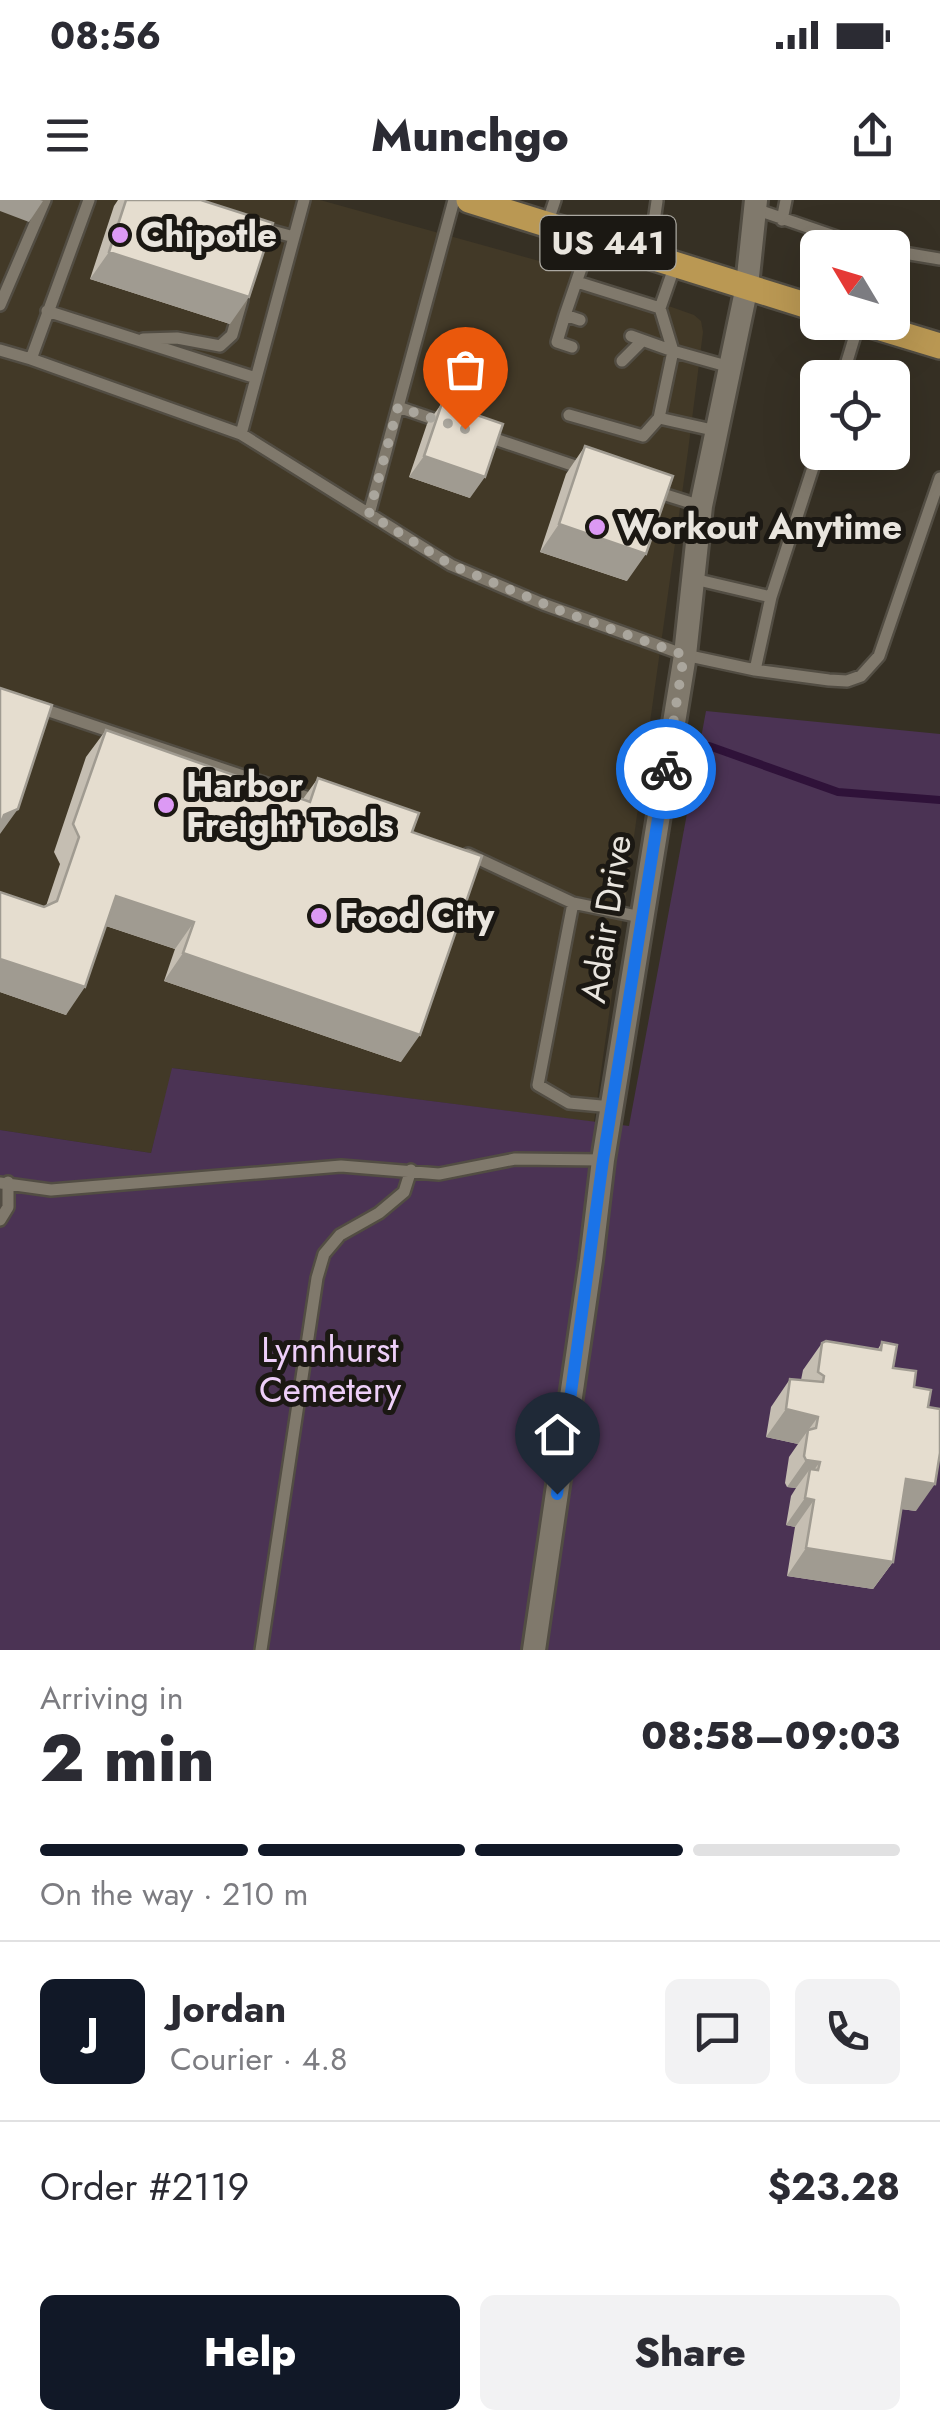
<!DOCTYPE html>
<html lang="en">
<head>
<meta charset="utf-8">
<style>
	:root { --surface:#fff; --page:#f2f2f3; --text:#2b2b33; --muted:#7c7c81; --line:#e1e1e2; --accent:#111827 }
	body { margin:0; font-family:Jost,sans-serif; background:var(--page); color:var(--text); height:100vh; display:flex; flex-direction:column; font-size:38px; white-space:nowrap }
	* { box-sizing:border-box; margin:0 }
	p { font-size:32px; color:var(--muted) }
	.icon { flex:none; width:55px; height:55px; fill:none; stroke:currentColor; stroke-width:2; stroke-linecap:round; stroke-linejoin:round }
	.map { position:relative; height:1450px; overflow:hidden }
	.details { display:flex; flex-direction:column; background:var(--surface); flex:1 }
	.details>* { flex:none }
	.needle { width:65px; rotate:308deg }
	.buttons { position:absolute; left:800px; top:30px; display:grid; gap:20px }
	.buttons a { display:grid; place-items:center; width:110px; height:110px; border-radius:15px; background:var(--surface); box-shadow:0 10px 40px #0002; font-size:50px }
	.pin { position:absolute; display:grid; place-items:center; width:85px; height:85px; color:#fff; margin:-102px -42px; border-radius:50% 50% 50% 0; rotate:-45deg; box-shadow:0 0 10px #0007 }
	.pin .icon { rotate:45deg }
	.courier { position:absolute; display:grid; place-items:center; width:100px; height:100px; margin:-50px; border:8px solid #1a73e8; border-radius:50%; background:#fff; color:#222; box-shadow:0 2px 12px #0007 }
	.head em { font-style:normal; font-weight:800 }
	.head div { display:flex; flex-direction:column-reverse }
	.head { display:flex; align-items:center; justify-content:space-between; height:170px; padding:0 40px }
	h1 { font-size:65px; font-weight:800; line-height:75px }
	.bar { display:grid; grid-template-columns:repeat(4,1fr); gap:15px 10px; align-content:center; height:120px; padding:0 40px }
	.bar i { height:12px; border-radius:8px; background:var(--line) }
	.bar .current { background:var(--accent) }
	.bar p { grid-column:span 4 }
	.line { display:flex; align-items:center; gap:25px; padding:0 40px; border-top:2px solid var(--line) }
	.line div { flex:1 }
	.round { display:grid; place-items:center; flex:none; width:105px; height:105px; border-radius:15px; background:var(--page) }
	.action { display:flex; gap:20px; margin-top:auto; padding:20px 40px }
	.action a { flex:1; height:115px; border-radius:15px; background:var(--accent); color:#fff; font-size:40px; font-weight:800; line-height:115px; text-align:center }
	.action a+a { background:var(--page); color:var(--text) }
	.status { display:flex; justify-content:space-between; align-items:center; height:70px; padding:0 50px; background:var(--surface); direction:ltr }
	.status svg { height:28px; fill:currentColor }
	header { display:flex; justify-content:space-between; align-items:center; height:130px; padding:0 40px; background:var(--surface); font-size:45px; font-weight:800 }
	.map>svg:first-child { display:block }
</style>
</head>
<body>
<div class="status"><b>08:56</b><svg viewBox="0 0 49 12"><path d="M0 12V9h3v3zM5 12V6h3v6zM10 12V3h3v9zM15 12V0h3v12zM26 1h20v11H26zM47 4h2v5h-2z"/></svg></div>
<header><svg class="icon" aria-label="menu" viewBox="0 0 24 24"><path d="M4 6h16M4 12h16M4 18h16"/></svg>Munchgo<svg class="icon" aria-label="share" viewBox="0 0 24 24"><path d="M12 15V3M7 8l5-5 5 5M5 13v7h14v-7"/></svg></header>
<div class="map">
<svg width="940" height="1450" viewBox="0 0 940 1450">
	<rect width="100%" height="100%" fill="#363024"/>
	<path fill="#423927" d="M0 0H320L550 64 694 115 701 121 703 132 688 251 594 922 173 868 151 953 0 930Z"/>
	<path fill="#4b3354" d="M706 511 940 534V1450H0V930L151 953 172 868 629 926Z"/>
	<g fill="none" stroke-linecap="round" stroke-linejoin="round">
		<path stroke="#2f1239" stroke-width="8" d="M709 546 838 592 940 600"/>
		<g stroke="#524d43" stroke-width="16">
			<path id="service" d="M89 0 31 159 241 234 451 365 543 404 685 455 755 470 829 480 847 481 861 476 879 456 940 278
				M755 9 869 48
				M782 20 786 0
				M547 24 555 0
				M257 27 294 37
				M892 51 940 59
				M649 56 657 1
				M577 82 660 108 673 151
				M0 105 45 0
				M660 108 675 65
				M47 111 256 178
				M565 115 557 142 572 147
				M580 120 565 115 591 39
				M631 136 673 151
				M143 139 177 138 220 146 232 135 242 100
				M0 150 31 159
				M622 161 642 141
				M842 178 859 122
				M398 207 445 223
				M569 215 643 236 659 218
				M717 231 659 218 673 151 730 167
				M241 234 304 0
				M486 236 587 270
				M653 291 701 306
				M369 314 454 0
				M694 379 771 397 755 470
				M771 397 818 252
				M37 507 318 601
				M468 654 573 703 641 717
				M573 703 538 885 569 903 612 907
				M0 983 51 990 341 966 439 974 515 959 603 960
				M0 1020 8 1007V982
				M261 1450 317 1078 324 1054 340 1035 379 1013 404 992 411 970"/>
		</g>
		<g stroke="#524d43" stroke-width="28">
			<path id="minor" d="M534 1450 591 1060 603 960 685 455 701 306 747 86 756 0"/>
		</g>
		<g stroke="#524d43" stroke-width="30">
			<path id="primary" d="M469 0 818 109
				M861 122 940 146"/>
		</g>
		<use href="#service" stroke="#80796c" stroke-width="11"/>
		<use href="#minor" stroke="#80796c" stroke-width="22"/>
		<use href="#primary" stroke="#ba9853" stroke-width="25"/>
	</g>
	<path fill="#c5beb2" d="M118 0H201L230 124 90 79 114 6Z
		M442 203 470 298 409 277 427 224Z
		M585 246 627 381 540 352 566 274Z
		M106 530 303 599 318 578 412 632 401 862 164 781 175 749 106 726 66 815 0 792V692L44 707 46 706 60 664 54 652 86 557Z
		M882 1142 893 1168 914 1187 916 1311 901 1309 893 1362 873 1389 787 1376 795 1327 786 1325 791 1296 796 1288 787 1287 785 1283 789 1257 798 1244 766 1237 771 1207 790 1179 801 1180 803 1170 822 1143 878 1149Z"/>
	<path fill="#a09b91" d="M0 0H40L43 1 29 22 0 11Z
		M109 52 249 97 230 124 90 79Z
		M424 256 485 277 470 298 409 277Z
		M559 324 646 354 627 381 540 352Z
		M18 609 0 634V621L4 615Z
		M116 696 194 722 175 749 97 723Z
		M183 753 420 835 401 862 164 781Z
		M0 759 85 787 66 815 0 792Z
		M786 1209 818 1217 798 1244 766 1237Z
		M806 1260 820 1262 808 1278 810 1269 796 1288 787 1287Z
		M906 1279 935 1284 916 1311 886 1307Z
		M805 1298 814 1300 795 1327 786 1325Z
		M806 1348 893 1362 873 1389 787 1376Z"/>
	<path fill="#e5ddcf" stroke="#a09b91" stroke-width="2.5" d="M126 0H201L273 23 249 97 109 52Z
		M442 203 503 224 485 277 424 256Z
		M585 246 673 276 646 354 559 324Z
		M0 488 52 505 18 609 4 615 0 626Z
		M106 530 310 602 318 578 419 613 412 632 482 656 420 835 183 753 194 722 116 696 85 787 0 759V692L44 707 57 701 79 637 73 624Z
		M826 1141 881 1150 882 1142 897 1145 893 1168 916 1171 914 1187 931 1190 928 1207 940 1209V1253L935 1284 906 1279 893 1362 806 1348 814 1300 805 1298 810 1269 818 1270 820 1262 806 1260 804 1256 808 1230 816 1228 818 1217 786 1209 790 1179 823 1182 824 1176 818 1172 822 1143Z"/>
	<g fill="none" stroke-linecap="round" stroke-linejoin="round">
		<path stroke="#aaa69d" stroke-width="10" stroke-dasharray="0 18" d="M465 229 398 207 369 314 451 365 566 413 684 455 666 569"/>
		<path stroke="#1a73e8" stroke-width="12" d="M557 1294 603 960 666 569"/>
	</g>
	<g fill="#dc99f4" stroke="#1b1813" stroke-width="4">
		<circle cx="120" cy="35" r="10"/>
		<circle cx="597" cy="327" r="10"/>
		<circle cx="166" cy="605" r="10"/>
		<circle cx="319" cy="716" r="10"/>
	</g>
	<g text-anchor="middle" dominant-baseline="central" stroke-width="10" stroke-linejoin="round" paint-order="stroke">
		<rect fill="#1b1813" stroke="#aba8a1" stroke-width="2.5" x="540.5" y="16" width="135" height="54" rx="8"/>
		<g font-size="32" font-weight="bold" fill="#e9e5de">
			<text x="608" y="43">US 441</text>
		</g>
		<g font-size="35" font-weight="bold" fill="#e9e5de" stroke="#1b1813" text-anchor="start">
			<text x="140" y="35">Chipotle</text>
			<text x="617" y="327">Workout Anytime</text>
			<text x="186" y="585">Harbor<tspan x="186" dy="40">Freight Tools</tspan></text>
			<text x="339" y="716">Food City</text>
		</g>
		<g font-size="35" fill="#e9e5de" stroke="#1b1813">
			<text transform="translate(606 719) rotate(-81)">Adair Drive</text>
		</g>
		<g font-size="35" fill="#eecff9" stroke="#1b1813">
			<text x="330" y="1150">Lynnhurst<tspan x="330" dy="40">Cemetery</tspan></text>
		</g>
	</g>
</svg>
<div class="buttons">
<a><svg class="needle" viewBox="-14 -14 28 28"><path d="M0-13l5 13h-10z" fill="#e53935"/><path d="M0 13l5-13h-10z" fill="#7c7c81"/></svg></a>
<a><svg class="icon" aria-label="locate" viewBox="0 0 24 24"><circle cx="12" cy="12" r="6"/><path d="M12 2v4M12 18v4M2 12h4M18 12h4"/></svg></a>
</div>
<div class="pin" style="left:465px;top:229px;background:#ea580c"><svg class="icon" aria-label="bag" viewBox="0 0 24 24"><path d="M5 8h14l-1 12H6zM9 8a3 3 0 0 1 6 0"/></svg></div>
<div class="pin" style="left:557px;top:1294px;background:#1f2937"><svg class="icon" aria-label="home" viewBox="0 0 24 24"><path d="M3 11l9-7 9 7M6 9v11h12V9"/></svg></div>
<div class="courier" style="left:666px;top:569px"><svg class="icon" aria-label="bike" viewBox="0 0 24 24"><circle cx="6" cy="16" r="4"/><circle cx="18" cy="16" r="4"/><path d="M6 16l4-8h5l3 8M10 8l3 8H6M13 5h3"/></svg></div>
</div>
<section class="details">
<div class="head"><div><h1>2 min</h1><p>Arriving in</p></div><em>08:58–09:03</em></div>
<div class="bar"><i class="current"></i><i class="current"></i><i class="current"></i><i></i><p>On the way · 210 m</p></div>
<div class="line" style="height:180px"><b class="round" style="background:var(--accent);color:#fff">J</b><div><b>Jordan</b><p>Courier · 4.8</p></div><a class="round"><svg class="icon" aria-label="chat" viewBox="0 0 24 24"><path d="M4 5h16v11H9l-5 4z"/></svg></a><a class="round"><svg class="icon" aria-label="phone" viewBox="0 0 24 24"><path d="M5 4h4l2 5-3 2q2 4 5 5l2-3 5 2v4C11 20 4 13 5 4z"/></svg></a></div>
<div class="line" style="height:130px"><div>Order #2119</div><b>$23.28</b></div>
<div class="action"><a>Help</a><a>Share</a></div>
</section>
</body>
</html>
